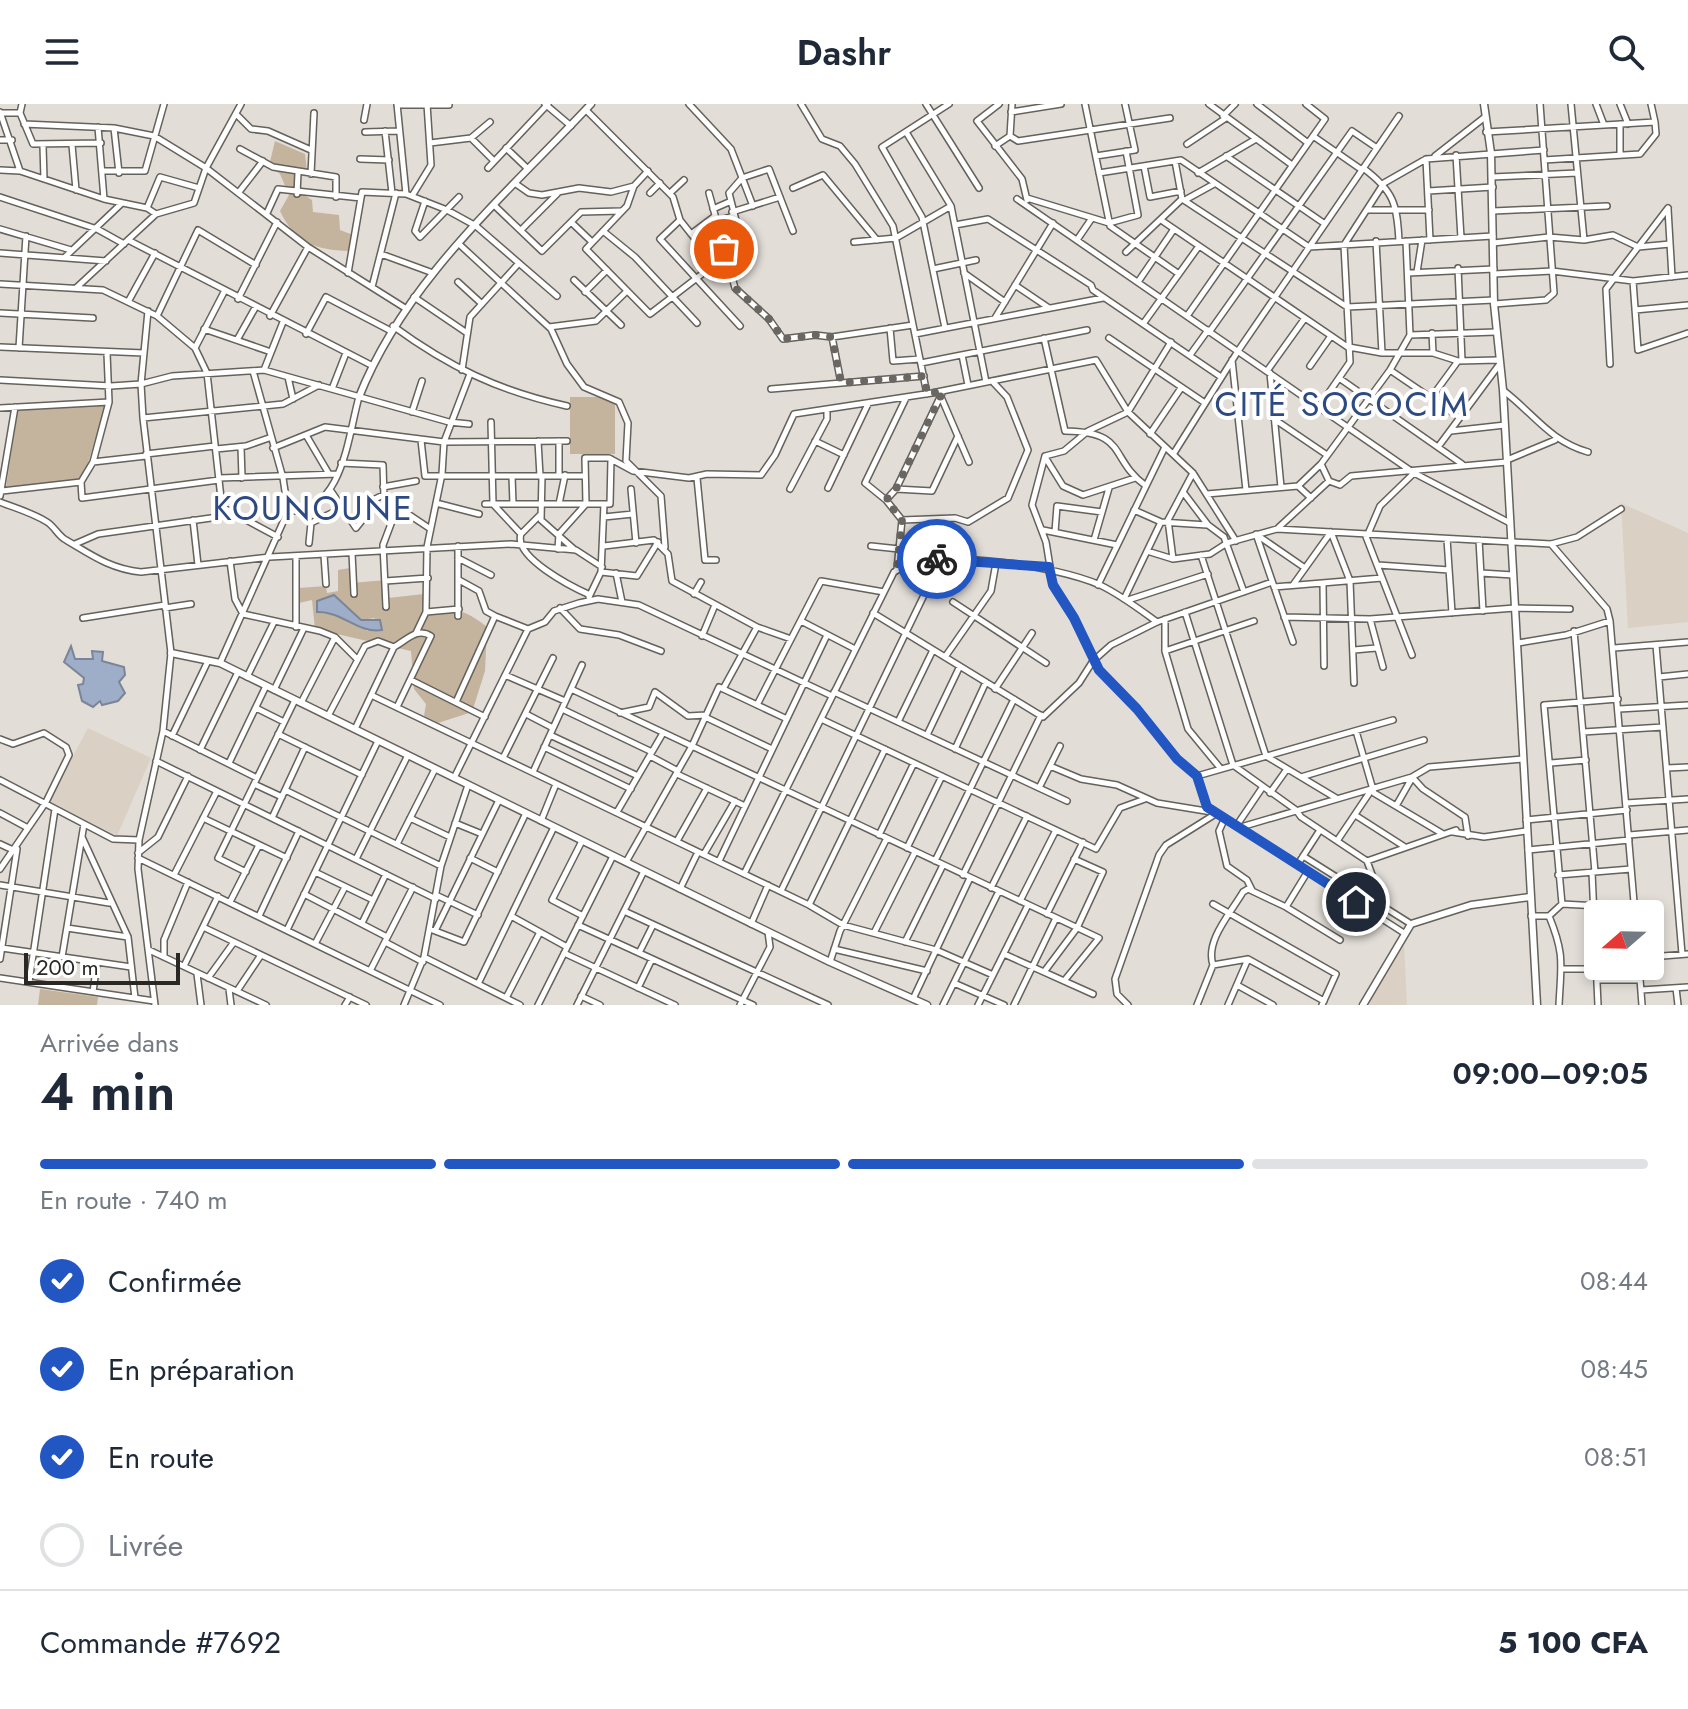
<!DOCTYPE html>
<html lang="fr">
<head>
<meta charset="utf-8">
<style>
	:root { --surface:#fff; --page:#f2f2f3; --text:#1f2937; --muted:#747a83; --line:#e0e1e3; --accent:#2256c3 }
	body { margin:0; font-family:Jost,sans-serif; background:var(--page); color:var(--text); height:100vh; display:flex; flex-direction:column; font-size:30px; white-space:nowrap }
	* { box-sizing:border-box; margin:0 }
	p { font-size:26px; color:var(--muted) }
	.icon { flex:none; width:44px; height:44px; fill:none; stroke:currentColor; stroke-width:2; stroke-linecap:round; stroke-linejoin:round }
	.map { position:relative; height:901px; overflow:hidden }
	.side { display:flex; flex-direction:column; background:var(--surface); flex:1 }
	.side>* { flex:none }
	.needle { width:52px; rotate:250deg }
	.fabs { position:absolute; left:1584px; top:796px; display:grid; gap:16px }
	.fabs a { display:grid; place-items:center; width:80px; height:80px; border-radius:8px; background:var(--surface); box-shadow:0 4px 12px #0003; font-size:40px }
	.scale { position:absolute; left:24px; bottom:20px; width:156px; box-sizing:border-box; padding-left:8px; border:4px solid #292825; border-top:0; font-size:22px; line-height:28px; white-space:nowrap; color:#292825; -webkit-text-stroke:6px #fff; paint-order:stroke }
	.pin { position:absolute; display:grid; place-items:center; width:68px; height:68px; color:#fff; margin:-34px; border:4px solid #fff; border-radius:50%; box-shadow:0 2px 8px #0007 }
	.courier { position:absolute; display:grid; place-items:center; width:80px; height:80px; margin:-40px; border:6px solid #2256c3; border-radius:50%; background:#fff; color:#222; box-shadow:0 2px 10px #0007 }
	.summary em { font-style:normal; font-weight:600 }
	.summary div { display:flex; flex-direction:column-reverse }
	.summary { display:flex; align-items:center; justify-content:space-between; height:136px; padding:0 40px }
	h1 { font-size:52px; font-weight:600; line-height:60px }
	.bar { display:grid; grid-template-columns:repeat(4,1fr); gap:12px 8px; align-content:center; height:96px; padding:0 40px }
	.bar i { height:10px; border-radius:6px; background:var(--line) }
	.bar .selected { background:var(--accent) }
	.bar p { grid-column:span 4 }
	.line { display:flex; align-items:center; gap:20px; padding:0 40px; border-top:2px solid var(--line) }
	.line div { flex:1 }
	ol { padding:0 40px; list-style:none }
	li { display:flex; align-items:center; gap:24px; height:88px }
	li p { margin-inline-start:auto }
	li .icon { padding:8px; border-radius:50%; background:var(--accent); color:#fff; stroke-width:4 }
	li:last-child { color:var(--muted) }
	li i { width:44px; height:44px; border:4px solid var(--line); border-radius:50% }
	header { display:flex; justify-content:space-between; align-items:center; height:104px; padding:0 40px; background:var(--surface); font-size:36px; font-weight:600 }
	.map>svg:first-child { display:block }
</style>
</head>
<body>
<header><svg class="icon" aria-label="menu" viewBox="0 0 24 24"><path d="M4 6h16M4 12h16M4 18h16"/></svg>Dashr<svg class="icon" aria-label="search" viewBox="0 0 24 24"><circle cx="10" cy="10" r="6"/><path d="M15 15l6 6"/></svg></header>
<div class="map">
<svg width="1688" height="901" viewBox="0 0 1688 901">
	<rect width="100%" height="100%" fill="#e2ddd7"/>
	<path fill="#dad1c4" d="M1621 399 1688 429V518L1628 524Z
		M88 624 151 654 117 732 49 697Z
		M1404 841 1407 901H1369L1393 854Z"/>
	<path fill="#c4b49e" fill-rule="evenodd" d="M275 37 305 50 307 67 299 68 295 85 312 96 313 108 339 111 340 126 353 131 349 147C316 146 295 139 280 107L289 91 280 70 269 62Z
		M570 293H615V350H570Z
		M106 300 83 375 6 383 18 306Z
		M350 464 351 479 387 476 388 494 424 490 423 509C454 504 462 503 487 523L485 567 472 608 438 619 424 612 426 600 414 585 411 547 315 525 312 496 299 499V484L326 482 327 489 338 487V466ZM334 491 361 516 375 514 368 527 340 512 319 509 320 496Z
		M40 885 98 893 97 901H38Z"/>
	<path fill="#9eadc8" stroke="#7b8597" stroke-width="2" d="M334 491 361 516H380L382 526C358 530 342 507 317 508V497Z
		M71 542 75 555H93L92 547 103 548 102 557 124 563 125 571 119 578 125 589 118 597 102 601 100 597 93 603 82 597 78 581 83 580 84 574 64 558Z"/>
	<g fill="none" stroke-linecap="round" stroke-linejoin="round">
		<g stroke="#65615b" stroke-width="8">
			<path id="minor" d="M22 0 20 9 33 40 101 39
				M397 0 406 90
				M545 0 571 22
				M689 0 731 45 753 102
				M801 0 822 35 840 42 855 60 893 122 927 290
				M926 0 979 84
				M999 0 977 17 1022 75 1027 96
				M1085 0 1110 122 1179 170
				M1209 0 1292 61
				M1257 0 1308 39
				M1571 0 1584 136
				M1596 0 1604 21
				M1620 0 1628 20
				M1651 0 1655 18
				M397 1H449
				M586 6 673 93 680 116 715 160 723 161 730 169
				M0 8 20 67
				M1011 8 1061 0
				M0 9H20
				M237 11 251 25 268 27 311 46
				M1223 12 1235 0
				M364 16 367 0
				M24 20 114 24 154 32 206 64 308 143 405 204
				M1620 20V51
				M98 23 104 95
				M114 24 119 69
				M385 27 392 89
				M365 28 399 27
				M906 28 951 102 986 278
				M1486 28 1655 18 1656 30 1640 50 1544 56
				M1010 32 1018 37 1170 14
				M1010 32 1012 0
				M1313 32 1362 66
				M471 34 494 57
				M0 36H12
				M430 39 471 34 490 18
				M1187 40 1226 14
				M72 41 76 86
				M43 42 44 75
				M995 42 1010 32
				M506 44 528 65
				M240 45 273 63 336 73V93
				M1456 51 1461 134
				M1096 52 1135 46 1125 0
				M1226 52 1325 120
				M1435 52 1485 13
				M360 55 389 56
				M1426 55 1544 46
				M1175 57 1182 95 1347 203 1494 196
				M1144 62 1150 93 1181 87
				M488 64 548 0
				M1363 64C1394 87 1397 100 1399 137
				M0 66 20 67 104 95 147 104 156 110 194 99 206 64 241 0
				M102 67H145L164 0
				M1099 69 1181 56 1309 143 1493 132
				M1198 69 1256 35
				M311 70 314 9
				M1492 73 1577 69
				M516 80 529 89 542 91 579 84 611 88 634 82 648 67
				M634 82 627 102 586 145 650 210 715 160
				M793 84 823 71 877 136
				M1428 87 1493 83
				M239 88 263 57
				M650 89 660 79
				M670 89 684 76
				M709 89 735 184 769 215 783 235 815 231 832 233 913 221
				M297 90 298 69
				M412 92 431 61 427 0
				M0 93 97 125 124 140
				M1027 94 1109 119 1138 111 1126 47
				M1017 95 1414 369 1510 419
				M1185 96 1214 80
				M425 97 415 127 420 133 459 93
				M495 102 542 147 581 108 621 107
				M147 104 160 73 199 84
				M713 105 729 98
				M1668 105 1672 173
				M1367 106H1429
				M1493 107 1607 102
				M732 108 780 93
				M267 109 278 85 361 94
				M680 116 660 135 740 222
				M1161 116 1349 244
				M716 117 734 112
				M571 118 592 138
				M955 121 988 115 1091 181 1093 186 1221 273
				M0 125 71 146
				M521 126 559 88
				M603 127 635 153 697 219
				M691 130 715 112
				M128 136 371 261
				M741 136 729 89 742 74 769 65 793 127
				M1077 136 1092 114
				M854 138 896 134 951 102
				M1493 139 1549 133 1584 136 1613 131 1638 143 1670 140
				M459 140 551 225 567 260 584 283 619 298 628 319 626 357 661 392 665 443
				M1126 148 1182 95
				M0 149 106 157
				M381 150 433 169
				M65 153 121 100
				M1458 164 1462 257
				M933 165 976 156
				M1417 168 1422 136
				M348 169 362 88 406 90 447 106 476 122 557 192
				M964 169 1005 198
				M1408 169 1494 165
				M1494 170 1552 167 1633 177 1688 171
				M574 176 621 221
				M1633 177 1638 246 1688 229
				M458 178 482 200
				M1138 178 1174 125
				M0 180 103 186 157 212 195 244 207 269 222 403 218 413 98 430 75 440
				M1015 181 1049 204
				M372 183 396 89
				M76 184 156 110
				M585 188 607 166
				M414 193 467 229
				M238 195 277 118
				M128 198 155 149
				M1494 200 1546 196 1554 189 1540 0
				M1635 206 1688 201
				M148 207 141 280 143 314 171 549 163 627 139 736 138 765 155 901
				M0 209 93 214
				M157 212 198 126 256 161
				M270 212 308 143
				M1187 212 1325 15 1306 0
				M995 214 1053 119
				M1143 220 1199 142
				M393 222C449 263 499 287 567 302
				M549 223 596 217 627 187
				M890 224 893 257 920 255
				M945 224 922 113 882 43 949 0
				M204 225 271 248
				M1210 227 1352 27 1377 44
				M1432 229 1433 249
				M306 230 326 193 391 227
				M915 230 1103 194
				M1410 231 1496 228
				M832 233 841 279
				M1044 234 1065 327C1129 328 1108 354 1146 382
				M1109 234 1205 299
				M237 236 255 204
				M0 243 144 249
				M1349 243 1382 249 1376 137
				M19 244 26 132
				M195 244 224 188
				M1382 249H1433L1458 257
				M962 251 968 281
				M1190 251 1208 226
				M1232 256 1246 386
				M921 259 1087 226
				M1610 260 1606 185 1668 104
				M1310 262 1331 232
				M264 266 283 218
				M462 266 470 213 519 159
				M1390 266 1459 313
				M1267 267 1305 214
				M1270 269 1281 383
				M288 273 293 295
				M1339 274 1462 360
				M0 276 111 282 141 280 172 272 264 266 449 318 469 320
				M332 285 346 249
				M771 285 924 272
				M1504 287C1535 311 1550 337 1588 348
				M941 293 969 358
				M1431 294 1458 257 1498 256
				M1319 303 1350 258 1344 141 1384 79 1426 55 1430 136
				M0 304 109 298
				M412 308 422 277
				M143 314 283 300 319 281
				M1274 315 1327 351
				M491 318 493 400 521 430
				M1451 327 1505 321
				M1150 330 1181 284
				M306 331 329 370
				M421 336 425 372H585
				M538 337 540 372
				M559 337V371
				M815 337 844 351
				M241 343 242 374
				M1438 343 1499 261
				M273 344 325 323 444 338 567 337
				M216 345 246 342 269 334
				M1174 349 1238 247 1399 12
				M146 350 215 342
				M146 352 93 358 81 378 82 394 219 376
				M1045 352 1032 401 1046 438 1053 481 1074 514 1099 566 1137 605 1177 655 1197 672 1207 703 1404 829
				M1045 352 1064 347 1088 327 1128 308 1171 238
				M1045 353 1063 382 1083 391 1135 374
				M1507 356 1555 336
				M93 358 109 298 107 249
				M341 359 383 361 384 394 429 424
				M1321 360 1329 377 1340 381 1351 372 1507 358
				M512 372 513 400
				M542 372 541 416 575 446
				M219 374 338 370
				M697 374 705 456H716
				M1298 382 1311 394
				M383 383 416 377
				M828 384 868 300
				M631 385 636 439
				M790 385 827 315V305
				M896 385 932 387 958 332
				M2 387 81 378
				M331 387 356 424 364 414 367 399 383 391
				M1183 388 1208 421 1224 433 1244 488
				M1207 390 1298 382 1321 360 1390 266 1410 231 1406 137
				M0 392 15 303
				M886 396 896 385 943 287
				M0 398C15 404 33 409 47 418 55 423 58 432 66 436 90 450 110 465 141 468L270 453 511 440 576 446 602 463
				M436 399 479 410
				M485 400H610L611 355
				M559 400 565 371
				M222 403 278 433
				M1134 406 1161 418 1207 421
				M288 407C343 410 348 331 359 293
				M540 411 521 430C513 453 572 483 590 491
				M604 413 633 410
				M193 416 198 461
				M902 416 955 414 968 418 1008 394 1028 346 1007 293 992 277
				M1278 424 1329 377
				M1043 426 1117 441
				M1055 428 1057 402 1102 408
				M1331 428 1350 477 1354 579
				M1256 430 1293 538
				M1365 430 1412 551
				M1368 430 1380 402 1414 369
				M1257 431 1305 464
				M1447 435 1452 509
				M1094 436 1109 384
				M1479 436 1483 507
				M309 439 311 419 342 404
				M1551 440 1607 505 1610 517 1635 810
				M458 442V512
				M604 442 654 436 668 450 672 477 757 523 791 535
				M871 442 899 445
				M558 445 559 430 586 400 585 354H609L633 367 689 374 707 370 761 371 775 351 794 310 932 289 1096 256 1128 308 1193 369 1236 437
				M1147 447 1173 455 1210 450 1227 439 1277 425 1551 440 1577 433 1621 405
				M352 449 354 490
				M324 451 326 480
				M1201 451 1266 652 1336 694
				M296 453V523
				M458 454 491 471
				M1173 455 1168 416 1193 369
				M230 457 235 495 243 510 320 527 335 533 356 554
				M1378 461 1449 466
				M897 465 902 416 886 396 865 379 906 294
				M601 468 637 472 658 438
				M616 469 622 498
				M1481 469 1513 471
				M459 476 479 487 486 507 495 512
				M385 477 428 474
				M1323 479 1324 562
				M1098 481 1165 343
				M1293 481 1331 428
				M1274 483 1382 474
				M694 490 701 478
				M589 493 601 468 604 400
				M1124 495 1161 418
				M1128 496 1208 470
				M953 498 1046 559
				M386 503 383 441 397 404
				M165 504 191 500
				M560 504 580 525 619 531 661 547
				M426 508 459 505
				M1185 508 1233 661 1296 706 1301 713 1367 757 1384 803
				M873 509 1043 613 1079 579 1093 557 1111 541 1157 518 1272 478
				M1284 513 1370 515 1515 504 1570 505
				M83 514 165 501
				M1165 515V547L1188 625 1221 665
				M1370 515 1383 563
				M801 517 855 545
				M1574 527 1595 768
				M416 529 426 508 427 443 442 370 444 338 470 270
				M702 532 715 501
				M1518 539 1566 531 1610 517
				M1656 541 1682 850
				M1614 544 1688 538
				M1354 546 1376 544
				M1165 547 1254 517
				M945 553 991 487 996 459
				M220 559 288 407 283 374 253 267
				M505 571 565 597
				M247 573 274 518
				M1659 573 1688 570
				M411 576 485 613
				M571 585 1099 834 1064 877
				M723 585 757 523
				M995 585 1032 529
				M274 586 304 524
				M834 588 1067 697
				M371 591 809 801 843 821 936 846 993 871
				M456 598 495 512 528 525 545 518 554 507 579 499 598 495 639 501 832 592
				M301 599 335 533
				M757 601 821 477 884 488
				M256 604 284 618
				M562 605 652 648
				M1619 605 1688 601
				M620 609 649 603 655 588 688 612 706 611
				M526 610 553 624
				M328 612 365 542 378 537 394 543C407 536 417 523 431 532L397 603
				M705 613 772 645
				M821 615 1096 745 1120 704 1145 695
				M898 618 933 546
				M355 625 394 543
				M163 627 257 674
				M1356 627 1374 689 1443 730
				M1583 628 1663 623
				M278 630 362 671
				M550 631 638 672
				M927 631 960 562
				M172 632 208 557
				M0 635 13 640 44 629 66 643 69 651 46 698 0 765
				M544 643 631 685
				M955 645 986 578
				M200 646 238 568
				M650 652 678 667
				M503 654 553 554
				M156 657 436 795
				M229 659 266 582
				M1551 659 1586 656
				M1050 662 1081 675 1117 681 1157 699 1212 708
				M1667 664 1688 663
				M533 668 582 561
				M677 670 745 702
				M1197 672 1393 616
				M1301 673 1424 636
				M1412 673 1423 685 1465 713 1468 732
				M454 674 528 525
				M0 676 113 735 139 736
				M254 680 282 693
				M1039 684 1060 642
				M285 686 441 762
				M1270 689 1287 665
				M1626 699 1688 695
				M1396 702 1412 674
				M617 708 663 629
				M0 709 28 724
				M1355 711 1405 743
				M203 714 287 754
				M272 714 305 643
				M410 714 450 733
				M1225 714 1219 727 1227 762 1247 776 1252 786
				M1526 716 1627 706
				M541 717 556 680
				M455 719 482 730
				M1237 721 1262 684
				M1241 723 1412 673 1429 663 1523 655
				M1453 728 1484 733 1526 727
				M879 731 914 659
				M1629 731 1688 726
				M82 733 128 833 135 894
				M582 737 552 796 583 812
				M677 737 707 684
				M1337 737 1372 685
				M0 740 13 746
				M397 740 435 665
				M907 744 942 672
				M1528 746 1629 736
				M138 749 158 733 188 672
				M704 750 735 697
				M1303 752 1411 820
				M138 754 440 901
				M470 754 498 768
				M356 755 408 651
				M719 757 827 531
				M935 757 1014 595
				M1367 757 1456 726
				M626 758 692 642 719 583 787 615
				M1298 760 1320 726
				M246 768 218 754 295 596
				M315 768 373 796
				M1592 768 1598 901
				M744 770 894 468C935 442 1057 462 1100 481 1121 491 1139 505 1157 518
				M174 771 217 687
				M963 771 1041 611
				M1558 771 1631 765
				M0 781 109 799
				M991 784 1027 712
				M680 785 698 748
				M781 787 941 456
				M304 790 387 833
				M436 791 478 811
				M1020 797 1056 726
				M230 798 259 741
				M1213 800 1336 870 1322 901
				M1562 800 1544 601 1618 595
				M809 801 885 645
				M1286 803 1340 836
				M624 807 828 901
				M1047 810 1083 738
				M259 812 299 727
				M511 812 567 843
				M1531 812H1549L1562 800 1635 804
				M1549 812C1565 851 1561 860 1559 901
				M362 819 386 770
				M751 820 768 781
				M578 821 753 901
				M203 823 366 901
				M67 824 128 833
				M430 825 464 838 526 709
				M436 825 499 696
				M287 826 378 637
				M874 829 915 748
				M385 838 423 858
				M905 838 943 761
				M315 840 345 783
				M2 844 131 863
				M834 845 927 867
				M149 846 266 901
				M564 849 675 901
				M639 849 653 821
				M1004 850 1093 890
				M62 853 84 720
				M164 853V836L188 778
				M424 853 520 901
				M1650 853 1688 850
				M0 855 17 745
				M830 858 840 827 887 734
				M1213 861 1248 855 1324 897
				M184 862 218 792
				M1639 862 1642 901
				M1564 865H1597
				M370 867 413 783
				M1044 868 1077 824 1103 768 1074 755
				M197 870 201 901
				M0 874 154 897
				M208 874 234 838
				M1597 876H1640
				M29 878 55 705
				M954 879 1004 901
				M478 880 554 723
				M1237 881 1273 901
				M638 884 652 855
				M1676 884 1678 901
				M229 885 231 901
				M1641 886 1688 883
				M237 887 261 851
				M93 888 97 858
				M581 892 600 901
				M506 894 540 828
				M913 895 970 774
				M345 901 350 893
				M404 901 424 853 441 762 468 681
				M538 901 613 752
				M577 901 644 767
				M740 901 770 843 768 828
				M943 901 999 787
				M978 901 1028 801
				M1014 901 1056 814
				M1128 901 1117 890 1115 875 1159 751 1166 741 1217 709
				M1197 901 1213 861C1205 837 1230 810 1243 788L1248 785 1286 803 1308 767
				M1228 901 1248 855"/>
		</g>
		<g stroke="#65615b" stroke-width="9">
			<path id="tertiary" d="M1484 0 1491 49 1494 200 1503 286 1537 901
				M359 293C405 176 507 90 591 0
				M171 549 220 559 830 858 927 901
				M1363 901 1411 820 1471 801 1530 793"/>
		</g>
		<use href="#minor" stroke="#fff" stroke-width="5"/>
		<use href="#tertiary" stroke="#fff" stroke-width="6"/>
	</g>
	<g fill="none" stroke-linecap="round" stroke-linejoin="round">
		<path stroke="#6a6763" stroke-width="8" stroke-dasharray="0 14.4" d="M724 145 735 184 769 215 783 235 815 231 832 233 841 279 924 272 927 290 943 287 896 385 886 396 902 416 897 465 937 455"/>
		<path stroke="#2256c3" stroke-width="10" d="M937 455 1049 463 1053 481 1074 514 1099 566 1137 605 1177 655 1197 672 1207 703 1356 798"/>
	</g>
	<g text-anchor="middle" dominant-baseline="central" stroke-width="8" stroke-linejoin="round" paint-order="stroke">
		<g font-size="34" letter-spacing="2" fill="#2e4a82" stroke="#fff">
			<text x="1342" y="300">CITÉ SOCOCIM</text>
			<text x="313" y="404">KOUNOUNE</text>
		</g>
	</g>
</svg>
<div class="fabs">
<a><svg class="needle" viewBox="-14 -14 28 28"><path d="M0-13l5 13h-10z" fill="#e53935"/><path d="M0 13l5-13h-10z" fill="#747a83"/></svg></a>
</div>
<div class="scale">200 m</div>
<div class="pin" style="left:724px;top:145px;background:#ea580c"><svg class="icon" aria-label="bag" viewBox="0 0 24 24"><path d="M5 8h14l-1 12H6zM9 8a3 3 0 0 1 6 0"/></svg></div>
<div class="pin" style="left:1356px;top:798px;background:#1f2937"><svg class="icon" aria-label="home" viewBox="0 0 24 24"><path d="M3 11l9-7 9 7M6 9v11h12V9"/></svg></div>
<div class="courier" style="left:937px;top:455px"><svg class="icon" aria-label="bike" viewBox="0 0 24 24"><circle cx="6" cy="16" r="4"/><circle cx="18" cy="16" r="4"/><path d="M6 16l4-8h5l3 8M10 8l3 8H6M13 5h3"/></svg></div>
</div>
<section class="side">
<div class="summary"><div><h1>4 min</h1><p>Arrivée dans</p></div><em>09:00–09:05</em></div>
<div class="bar"><i class="selected"></i><i class="selected"></i><i class="selected"></i><i></i><p>En route · 740 m</p></div>
<ol>
<li><svg class="icon" aria-label="check" viewBox="0 0 24 24"><path d="M5 12l5 5 9-10"/></svg>Confirmée<p>08:44</p></li>
<li><svg class="icon" aria-label="check" viewBox="0 0 24 24"><path d="M5 12l5 5 9-10"/></svg>En préparation<p>08:45</p></li>
<li><svg class="icon" aria-label="check" viewBox="0 0 24 24"><path d="M5 12l5 5 9-10"/></svg>En route<p>08:51</p></li>
<li><i></i>Livrée</li>
</ol>
<div class="line" style="height:104px"><div>Commande #7692</div><b>5 100 CFA</b></div>
</section>
</body>
</html>
